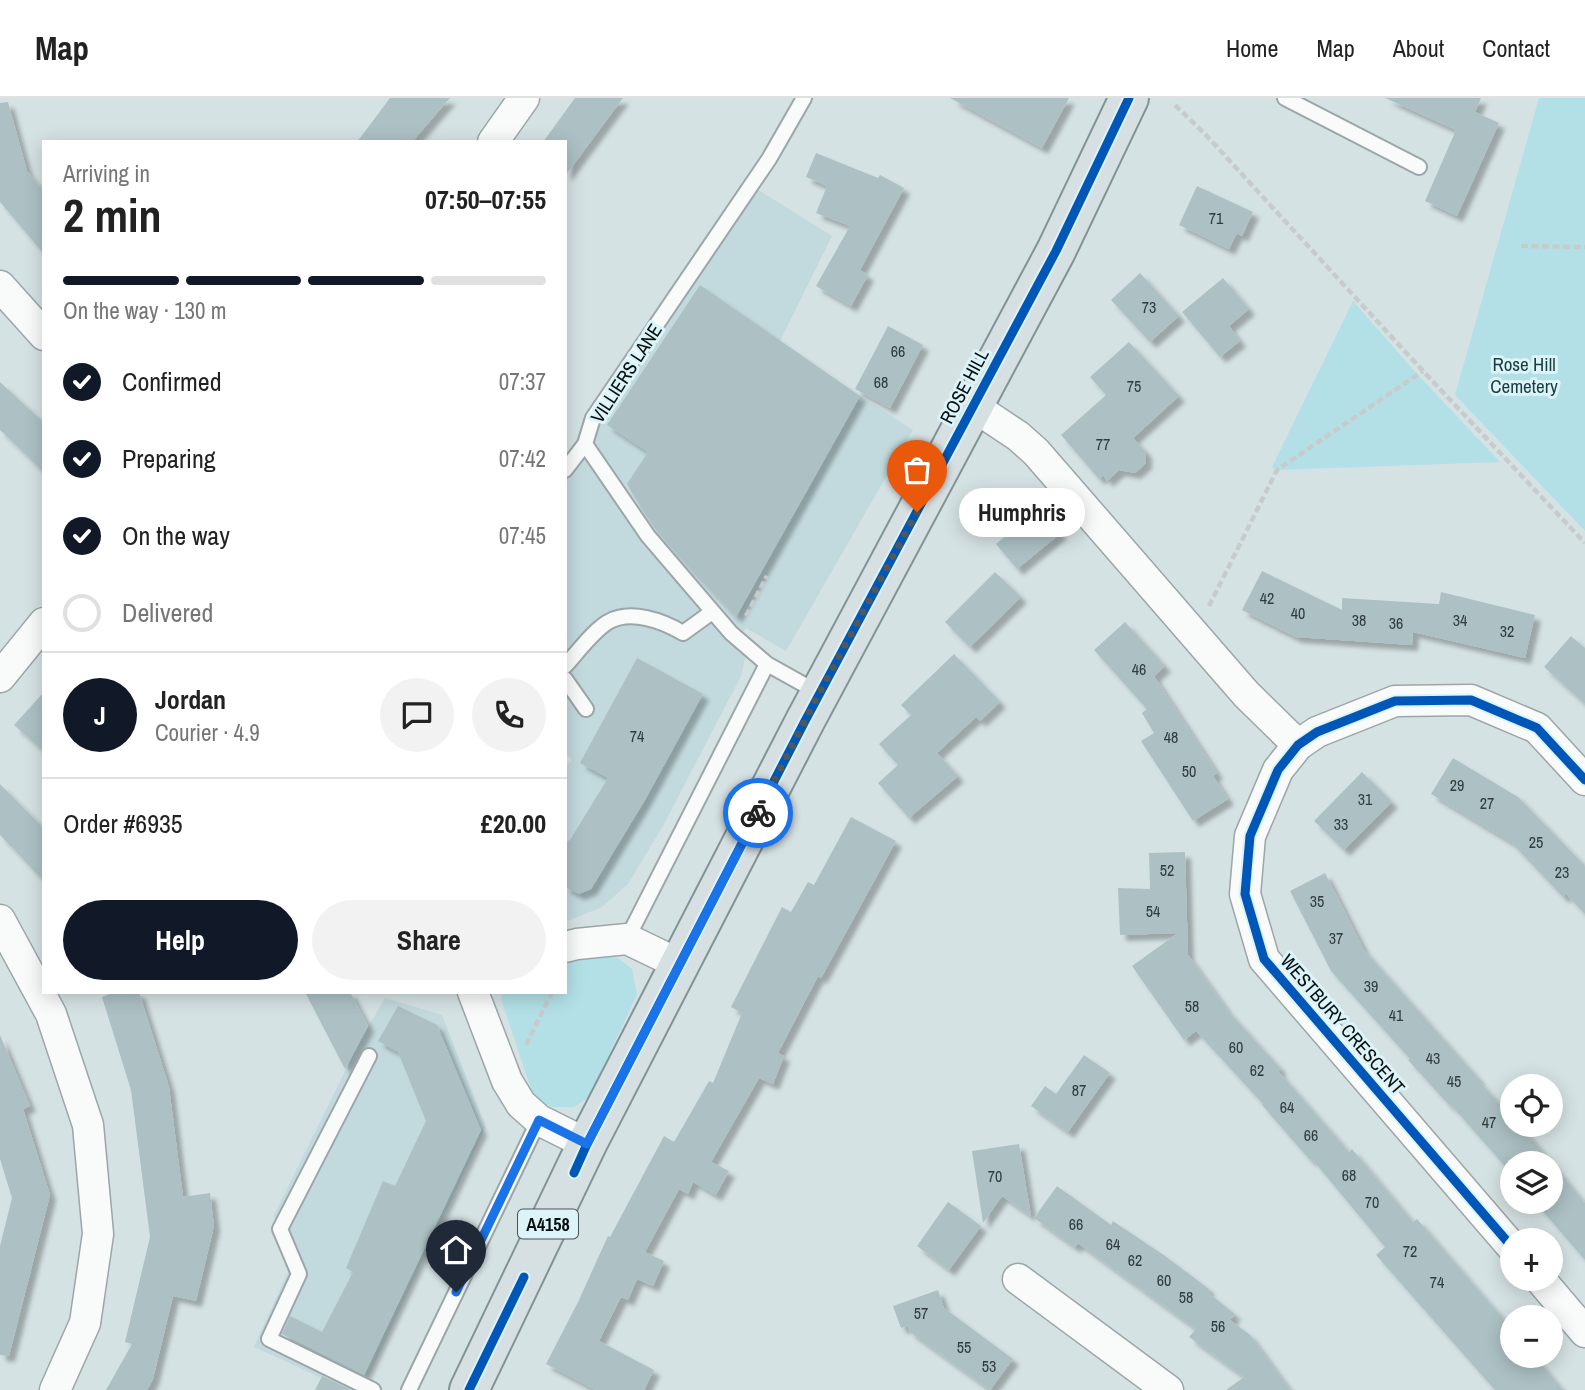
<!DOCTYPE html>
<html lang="en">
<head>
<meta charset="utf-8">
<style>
	:root { --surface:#fff; --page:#f2f2f2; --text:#222; --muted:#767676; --line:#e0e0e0; --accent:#111827 }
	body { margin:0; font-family:"Archivo Narrow",sans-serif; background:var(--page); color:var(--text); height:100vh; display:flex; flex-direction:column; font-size:26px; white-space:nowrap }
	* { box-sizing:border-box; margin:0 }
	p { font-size:23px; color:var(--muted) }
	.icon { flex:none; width:38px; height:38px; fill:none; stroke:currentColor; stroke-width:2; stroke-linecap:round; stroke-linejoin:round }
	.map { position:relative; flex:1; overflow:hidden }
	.drawer { position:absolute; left:42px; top:42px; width:525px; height:854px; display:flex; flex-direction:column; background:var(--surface); border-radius:0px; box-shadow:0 4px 18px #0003 }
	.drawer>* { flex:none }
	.tools { position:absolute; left:1500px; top:976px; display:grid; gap:14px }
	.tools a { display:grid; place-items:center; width:63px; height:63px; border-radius:50%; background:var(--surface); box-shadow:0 4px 18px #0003; font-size:35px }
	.pin { position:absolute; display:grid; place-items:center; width:60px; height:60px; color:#fff; margin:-72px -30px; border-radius:50% 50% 50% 0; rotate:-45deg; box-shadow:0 0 7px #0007 }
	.pin .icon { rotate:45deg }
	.courier { position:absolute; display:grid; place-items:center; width:70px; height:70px; margin:-35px; border:5px solid #1a73e8; border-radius:50%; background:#fff; color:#222; box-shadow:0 2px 9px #0007 }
	.bubble { position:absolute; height:49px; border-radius:24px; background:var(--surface); box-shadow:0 4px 18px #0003; font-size:23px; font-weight:700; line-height:49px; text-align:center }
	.headline em { font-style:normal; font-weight:700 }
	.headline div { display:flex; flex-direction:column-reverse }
	.headline { display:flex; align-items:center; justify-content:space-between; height:119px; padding:0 21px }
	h1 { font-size:46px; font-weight:700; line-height:52px }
	.bar { display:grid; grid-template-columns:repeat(4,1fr); gap:10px 7px; align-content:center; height:84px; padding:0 21px }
	.bar i { height:9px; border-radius:5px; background:var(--line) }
	.bar .active { background:var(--accent) }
	.bar p { grid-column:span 4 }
	.line { display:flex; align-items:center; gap:18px; padding:0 21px; border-top:2px solid var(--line) }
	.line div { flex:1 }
	.round { display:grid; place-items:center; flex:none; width:74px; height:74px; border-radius:37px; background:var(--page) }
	ol { padding:0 21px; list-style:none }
	li { display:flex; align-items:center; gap:21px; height:77px }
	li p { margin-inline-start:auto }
	li .icon { padding:7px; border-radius:50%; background:var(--accent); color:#fff; stroke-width:4 }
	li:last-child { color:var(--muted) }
	li i { width:38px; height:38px; border:4px solid var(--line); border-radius:50% }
	.action { display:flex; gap:14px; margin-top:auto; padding:14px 21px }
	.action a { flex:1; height:80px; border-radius:42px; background:var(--accent); color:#fff; font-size:28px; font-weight:700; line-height:80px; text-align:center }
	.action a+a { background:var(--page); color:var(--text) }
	header { display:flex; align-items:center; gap:42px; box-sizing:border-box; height:98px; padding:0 35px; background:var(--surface); border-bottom:2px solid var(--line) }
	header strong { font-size:33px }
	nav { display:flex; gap:38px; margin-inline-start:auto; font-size:24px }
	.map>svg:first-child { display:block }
</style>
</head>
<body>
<header>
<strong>Map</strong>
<nav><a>Home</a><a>Map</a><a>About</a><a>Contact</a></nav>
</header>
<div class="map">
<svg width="1585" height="1292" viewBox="0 0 1585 1292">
	<defs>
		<filter id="shadow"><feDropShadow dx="6" dy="6" stdDeviation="2" flood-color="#0004"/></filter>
	</defs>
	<rect width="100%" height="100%" fill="#d5e2e4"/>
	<path fill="#c2d9dd" d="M755 90 832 138 780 243 860 298 913 332 786 553 746 530 733 547 746 557 741 578 663 728 628 786 602 809 565 824V669L572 663 565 653V383L586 356 596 341 597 323Z
		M385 900 442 917 486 1029 362 1292H348L254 1249 290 1169 278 1144 274 1117 361 941Z"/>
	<path fill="#b3e0e7" d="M1539 0H1585V433L1455 297Z
		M1353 203 1418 277 1500 364 1277 372 1272 369Z
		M594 856 618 860 632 871 637 897 589 999 574 1009H552L534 1000 501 901 503 894H565V866Z"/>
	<path fill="#adc1c4" filter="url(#shadow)" d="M390 0H450L412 44H357Z
		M575 0H623L565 78V44H543Z
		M950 0H1069L1042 50Z
		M1385 0H1481L1475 14 1499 25 1457 118 1425 103 1456 32Z
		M8 4 27 73 44 94V156L0 104V5Z
		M816 55 878 80 880 77 904 90 860 172 868 177 851 208 816 188 850 128 816 115 827 88 806 79Z
		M1197 88 1253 114 1242 138 1237 135 1229 151 1179 127Z
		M1140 175 1179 218 1150 244 1111 202Z
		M1223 180 1249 211 1229 228 1240 243 1220 259 1182 214Z
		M700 187 860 298 736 519 679 459 656 432 643 413 627 386 648 354 607 327Z
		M888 228 923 247 890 310 855 291Z
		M1129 244 1179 298 1133 340 1146 354V365L1135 375 1119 372 1107 383 1103 377 1099 381 1061 337 1106 297 1090 279Z
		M0 284 44 325V374L0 332Z
		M1040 409 1061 435 1017 471 996 446Z
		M1262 473 1342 512V500L1439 506 1441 494 1535 517 1525 560 1413 534 1412 547 1296 539 1242 512Z
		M995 474 1021 499 970 549 945 524Z
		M1125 524 1165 568 1154 578 1217 675 1213 678 1228 701 1193 723 1141 643 1154 635 1142 615 1147 611 1094 552Z
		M1571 538 1585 550V606L1544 569Z
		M954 556 1000 604 980 623 976 619 937 655 958 678 909 720 878 685 898 667 879 646 911 617 901 607Z
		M637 560 703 596 645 702 591 791 579 796 565 789V744L570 742 608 680 580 665Z
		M44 594V653L14 627Z
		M1453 660 1518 699 1585 768V816L1566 796 1563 799 1511 744 1431 696Z
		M1362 674 1392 704 1344 752 1314 723Z
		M0 686 44 731V783L0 737Z
		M851 719 896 743 821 880 818 878 778 955 784 958 773 986 759 980 711 1064 729 1073 716 1097 693 1084 688 1096 679 1091 645 1154 664 1163 653 1188 637 1181 628 1202 621 1199 599 1243 654 1272 644 1292H596L546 1266 578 1204 608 1138 610 1139 664 1038 674 1044 709 983 713 985 742 915 731 909 782 809 791 814 808 784 814 787Z
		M1185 754 1188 857 1228 913 1281 971 1278 973 1349 1054 1352 1051 1413 1124 1417 1121 1512 1231V1258H1534L1563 1292H1495L1376 1157 1385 1149 1312 1061 1310 1062 1262 1007 1263 1006 1196 933 1184 942 1132 868 1178 835 1120 837 1118 790 1150 791 1149 755Z
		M1325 775 1364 852 1479 981 1478 982 1512 1020V1027H1520L1585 1105V1162L1535 1104H1550V1066H1512V1076L1451 1007 1450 1008 1408 962 1410 961 1331 873 1290 793Z
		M115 894H139L169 989 183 1099 210 1095 214 1128 196 1203 173 1198 153 1281 147 1292H106L132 1246 125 1244 150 1139 131 992 102 899Z
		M305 894H350L368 928 345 971Z
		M398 908 437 927 481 1032 364 1277 282 1236 290 1218 322 1234 353 1174 346 1170 383 1083 395 1088 426 1023 398 954 378 943Z
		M0 937 30 1008 23 1011 50 1097 9 1258 0 1257V1148L12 1100 0 1061Z
		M1084 957 1110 975 1068 1034 1031 1008 1045 988 1056 996Z
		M1019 1046 1031 1118 1002 1098 983 1125 972 1053Z
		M1057 1088 1111 1127 1113 1123 1165 1158 1209 1191 1207 1194 1235 1216 1230 1222 1250 1237 1290 1292H1226L1244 1279 1189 1239 1196 1231 1078 1145 1075 1149 1034 1120Z
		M948 1104 981 1128 949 1172 917 1148Z
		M938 1192 944 1210 1013 1261 990 1292 910 1234 908 1228 901 1230 893 1208Z
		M322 1278 351 1292H315Z"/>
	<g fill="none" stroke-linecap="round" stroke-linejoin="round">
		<g stroke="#9ca6a8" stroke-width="18">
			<path id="lane" d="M1285 0 1419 69
				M565 372 585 346
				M767 566 731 535 648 438 585 346 593 320 769 61 804 0
				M565 568C577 555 593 533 608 524 631 511 663 523 683 535L712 514
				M565 581 586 611
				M627 841 767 566 819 595
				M369 958 280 1131 299 1176 269 1241 373 1292
				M409 1292 539 1022"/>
		</g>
		<g stroke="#9ca6a8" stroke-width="33">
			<path id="street" d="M493 44 524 0
				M0 188 44 237
				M973 308 1018 338 1036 354 1246 596 1298 647
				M0 579 44 525
				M0 822 51 916 88 1027 98 1136 85 1225 55 1292
				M565 849 577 846 627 841 679 866
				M473 894 507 983 521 1006 539 1022 587 1046
				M1512 1149 1264 861 1245 796 1250 738 1278 672 1298 647 1317 634 1395 603 1471 602 1537 630 1585 682
				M1018 1181 1168 1292
				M1540 1181 1585 1234"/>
		</g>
		<g stroke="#809396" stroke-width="42">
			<path id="primary" d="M469 1292 587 1046 805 623 1056 153 1129 0"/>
		</g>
		<path stroke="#c7cbcb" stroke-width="4.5" stroke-dasharray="7 3.5" stroke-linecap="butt" d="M1175 7 1205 36 1423 273 1585 445
			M1521 148 1585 149
			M1209 508 1277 372 1423 273
			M746 518 767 478
			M526 947 552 894"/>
		<use href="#lane" stroke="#f9fbfb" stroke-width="14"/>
		<use href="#street" stroke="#f9fbfb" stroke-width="30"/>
		<use href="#primary" stroke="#d6dfe1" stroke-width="38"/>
		<g stroke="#dcf3f7" stroke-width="13">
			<path id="cycleway" d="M574 1075 587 1046 805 623 1056 153 1129 0
				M1512 1149 1264 861 1245 796 1250 738 1278 672 1298 647 1317 634 1395 603 1471 602 1537 630 1585 682
				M469 1292 524 1179"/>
		</g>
		<use href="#cycleway" stroke="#0057b8" stroke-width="9"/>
	</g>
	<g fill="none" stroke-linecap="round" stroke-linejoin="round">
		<path stroke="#4f595a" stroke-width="7" stroke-dasharray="0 12.6" d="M758 715 812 609 917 414"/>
		<path stroke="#1a73e8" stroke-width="9" d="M456 1194 539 1022 587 1046 758 715"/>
	</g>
	<g text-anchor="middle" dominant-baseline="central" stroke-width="6" stroke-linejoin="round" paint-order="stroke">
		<g font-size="16" fill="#303c3d">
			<text x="1216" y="120">71</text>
			<text x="1149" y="209">73</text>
			<text x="898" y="253">66</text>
			<text x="881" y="284">68</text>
			<text x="1134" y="288">75</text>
			<text x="1103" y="346">77</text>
			<text x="1267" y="500">42</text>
			<text x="1298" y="515">40</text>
			<text x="1359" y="522">38</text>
			<text x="1460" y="522">34</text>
			<text x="1396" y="525">36</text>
			<text x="1507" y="533">32</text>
			<text x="1139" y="571">46</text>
			<text x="637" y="638">74</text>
			<text x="1171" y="639">48</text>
			<text x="1189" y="673">50</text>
			<text x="1457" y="687">29</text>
			<text x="1365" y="701">31</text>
			<text x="1487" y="705">27</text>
			<text x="1341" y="726">33</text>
			<text x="1536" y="744">25</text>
			<text x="1167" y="772">52</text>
			<text x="1562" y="774">23</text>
			<text x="1317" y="803">35</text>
			<text x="1153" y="813">54</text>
			<text x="1336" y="840">37</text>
			<text x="1371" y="888">39</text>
			<text x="1192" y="908">58</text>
			<text x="1396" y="917">41</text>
			<text x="1236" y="949">60</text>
			<text x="1433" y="960">43</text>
			<text x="1257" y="972">62</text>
			<text x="1454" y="983">45</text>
			<text x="1079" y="992">87</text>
			<text x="1287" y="1009">64</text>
			<text x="1489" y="1024">47</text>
			<text x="1311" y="1037">66</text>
			<text x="1349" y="1077">68</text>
			<text x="995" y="1078">70</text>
			<text x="1372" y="1104">70</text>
			<text x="1076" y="1126">66</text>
			<text x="1113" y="1146">64</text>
			<text x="1410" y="1153">72</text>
			<text x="1135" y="1162">62</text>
			<text x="1164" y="1182">60</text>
			<text x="1437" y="1184">74</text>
			<text x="1186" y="1199">58</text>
			<text x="921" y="1215">57</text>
			<text x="1218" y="1228">56</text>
			<text x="964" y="1249">55</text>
			<text x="989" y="1268">53</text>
		</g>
		<rect fill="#dcf3f7" stroke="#475355" stroke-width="2" x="518" y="1111.5" width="60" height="29" rx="5"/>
		<g font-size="18" font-weight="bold" fill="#070f10">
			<text x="548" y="1126">A4158</text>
		</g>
		<g font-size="19" fill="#193c42" stroke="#dcf3f7">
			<text x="1524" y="266">Rose Hill<tspan x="1524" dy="22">Cemetery</tspan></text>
		</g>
		<g font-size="19" fill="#070f10" stroke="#dcf3f7">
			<text transform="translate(626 275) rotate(-57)">VILLIERS LANE</text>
			<text transform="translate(964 288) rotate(-62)">ROSE HILL</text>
			<text transform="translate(1343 926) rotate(49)">WESTBURY CRESCENT</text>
		</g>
	</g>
</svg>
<div class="tools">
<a><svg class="icon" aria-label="locate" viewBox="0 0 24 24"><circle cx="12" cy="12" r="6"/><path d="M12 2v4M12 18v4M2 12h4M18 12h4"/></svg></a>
<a><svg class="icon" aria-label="layers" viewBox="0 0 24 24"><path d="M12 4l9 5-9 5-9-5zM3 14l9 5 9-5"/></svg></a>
<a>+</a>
<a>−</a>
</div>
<div class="pin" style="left:917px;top:414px;background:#ea580c"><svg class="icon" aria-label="bag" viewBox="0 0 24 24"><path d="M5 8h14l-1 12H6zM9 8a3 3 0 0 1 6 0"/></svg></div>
<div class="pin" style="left:456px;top:1194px;background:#1f2937"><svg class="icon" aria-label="home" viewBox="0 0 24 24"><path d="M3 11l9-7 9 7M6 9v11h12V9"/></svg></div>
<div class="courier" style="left:758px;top:715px"><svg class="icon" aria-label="bike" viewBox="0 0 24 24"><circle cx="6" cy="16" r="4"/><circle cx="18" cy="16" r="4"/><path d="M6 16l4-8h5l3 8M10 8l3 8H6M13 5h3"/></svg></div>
<div class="bubble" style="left:959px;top:390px;width:126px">Humphris</div>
<section class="drawer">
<div class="headline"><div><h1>2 min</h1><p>Arriving in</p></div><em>07:50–07:55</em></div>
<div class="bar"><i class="active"></i><i class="active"></i><i class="active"></i><i></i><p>On the way · 130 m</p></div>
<ol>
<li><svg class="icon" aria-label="check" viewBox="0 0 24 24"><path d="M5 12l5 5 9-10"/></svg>Confirmed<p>07:37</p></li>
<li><svg class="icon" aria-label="check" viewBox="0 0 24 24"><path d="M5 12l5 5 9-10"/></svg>Preparing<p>07:42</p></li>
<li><svg class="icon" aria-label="check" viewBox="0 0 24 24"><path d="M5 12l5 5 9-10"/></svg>On the way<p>07:45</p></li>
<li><i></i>Delivered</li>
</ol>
<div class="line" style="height:126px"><b class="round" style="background:var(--accent);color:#fff">J</b><div><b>Jordan</b><p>Courier · 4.9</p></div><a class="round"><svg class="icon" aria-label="chat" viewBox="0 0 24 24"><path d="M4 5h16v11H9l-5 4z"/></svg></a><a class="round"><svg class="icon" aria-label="phone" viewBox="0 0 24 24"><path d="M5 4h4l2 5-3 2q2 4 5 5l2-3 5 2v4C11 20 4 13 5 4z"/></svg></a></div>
<div class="line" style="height:91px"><div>Order #6935</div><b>£20.00</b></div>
<div class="action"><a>Help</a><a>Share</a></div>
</section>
</div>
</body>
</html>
